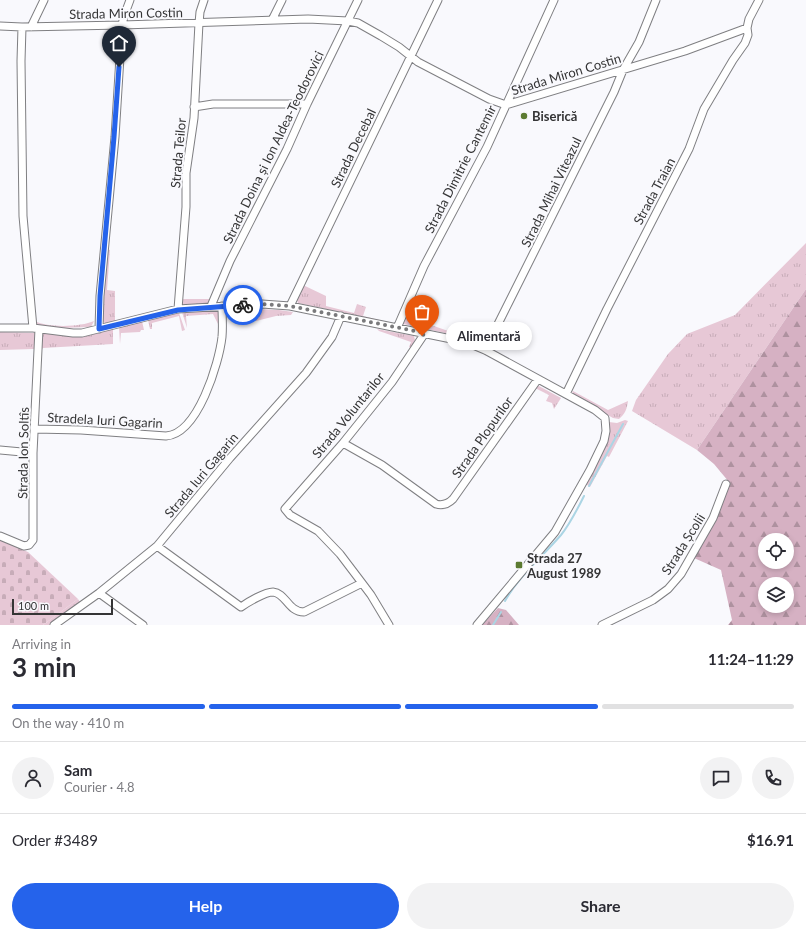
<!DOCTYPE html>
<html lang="en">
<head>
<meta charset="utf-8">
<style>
	:root { --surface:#fff; --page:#f2f2f3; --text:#2b2b33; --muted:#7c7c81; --line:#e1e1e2; --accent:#2563eb }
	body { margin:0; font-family:Lato,sans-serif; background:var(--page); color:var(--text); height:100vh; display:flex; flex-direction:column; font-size:15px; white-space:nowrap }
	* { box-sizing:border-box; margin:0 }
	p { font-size:13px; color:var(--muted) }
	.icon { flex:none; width:22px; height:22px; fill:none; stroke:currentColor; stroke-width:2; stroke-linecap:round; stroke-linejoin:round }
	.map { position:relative; height:625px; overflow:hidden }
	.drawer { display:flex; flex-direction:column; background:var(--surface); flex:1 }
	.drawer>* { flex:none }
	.buttons { position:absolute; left:758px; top:533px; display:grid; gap:8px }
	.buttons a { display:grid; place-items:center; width:36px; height:36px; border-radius:50%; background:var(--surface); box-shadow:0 2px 6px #0003; font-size:20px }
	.scale { position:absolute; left:12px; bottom:10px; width:101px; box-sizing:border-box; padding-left:4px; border:2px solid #353536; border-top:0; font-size:11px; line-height:14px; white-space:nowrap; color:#353536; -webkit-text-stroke:3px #f9f9fd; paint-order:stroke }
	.pin { position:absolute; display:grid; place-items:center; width:34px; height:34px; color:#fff; margin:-41px -17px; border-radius:50% 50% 50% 0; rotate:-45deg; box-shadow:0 0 4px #0007 }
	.pin .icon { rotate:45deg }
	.courier { position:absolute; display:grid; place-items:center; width:40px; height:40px; margin:-20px; border:3px solid #2563eb; border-radius:50%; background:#fff; color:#222; box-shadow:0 1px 5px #0007 }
	.bubble { position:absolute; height:28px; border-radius:14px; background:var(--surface); box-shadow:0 2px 6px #0003; font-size:13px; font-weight:700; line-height:28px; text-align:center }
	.overview em { font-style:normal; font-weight:700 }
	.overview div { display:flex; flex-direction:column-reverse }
	.overview { display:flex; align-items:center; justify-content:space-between; height:68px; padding:0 12px }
	h1 { font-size:26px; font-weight:700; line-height:30px }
	.bar { display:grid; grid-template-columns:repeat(4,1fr); gap:6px 4px; align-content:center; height:48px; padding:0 12px }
	.bar i { height:5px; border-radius:3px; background:var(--line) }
	.bar .selected { background:var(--accent) }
	.bar p { grid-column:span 4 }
	.line { display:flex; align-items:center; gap:10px; padding:0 12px; border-top:1px solid var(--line) }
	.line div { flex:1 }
	.round { display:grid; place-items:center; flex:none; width:42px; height:42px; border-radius:21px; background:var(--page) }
	.cta { display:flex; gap:8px; margin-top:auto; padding:8px 12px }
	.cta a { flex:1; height:46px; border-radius:24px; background:var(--accent); color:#fff; font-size:16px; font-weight:700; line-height:46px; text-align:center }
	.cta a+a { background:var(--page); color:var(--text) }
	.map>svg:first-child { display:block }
</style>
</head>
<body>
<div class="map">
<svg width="806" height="625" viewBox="0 0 806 625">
	<defs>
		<pattern id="grass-tufts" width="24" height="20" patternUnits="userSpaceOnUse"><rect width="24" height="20" fill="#e7c8d6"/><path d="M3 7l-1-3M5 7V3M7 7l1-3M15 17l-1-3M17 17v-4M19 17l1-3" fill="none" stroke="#c7acb8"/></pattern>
		<pattern id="forest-firs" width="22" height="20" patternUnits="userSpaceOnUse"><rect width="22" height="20" fill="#d6b1c3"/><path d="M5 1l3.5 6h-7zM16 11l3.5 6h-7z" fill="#ae919f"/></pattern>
		<pattern id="cemetery-stones" width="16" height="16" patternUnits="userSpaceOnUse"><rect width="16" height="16" fill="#e7c8d6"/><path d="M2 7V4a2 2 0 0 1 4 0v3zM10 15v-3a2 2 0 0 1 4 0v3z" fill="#c7acb8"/></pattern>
	</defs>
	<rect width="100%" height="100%" fill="#f9f9fd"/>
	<path fill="url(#grass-tufts)" d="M806 243V289L697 450 632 411 636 400 668 354 687 334 735 315Z
		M106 249 110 250 107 290 115 291V321L106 324 101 320Z
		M303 285 326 296V306L354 313 357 304 366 307 363 316 391 323 298 303 297 300Z
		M182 299H211L208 304 184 305 181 303Z
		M257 309 279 310 293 312 291 315 276 316 256 321V311L228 315 227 311Z
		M216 310C223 315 220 328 220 336L218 324 213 314 186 316 187 328 182 312Z
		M179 313 185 330 182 331 179 316 152 323V329H150L148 320Z
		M405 316 454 333 483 340 488 337 482 344 459 336 403 324 402 322Z
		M35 321C48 328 81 327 94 321L91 327 60 328 38 326Z
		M142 321 144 330H141L140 332 121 333 120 344 119 327Z
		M113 329V344L43 348 40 351 42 336 44 332C69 337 88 337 113 329Z
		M377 329 414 336 415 340 411 348 409 347 411 342 379 331Z
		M0 332 35 333 34 349 0 350Z
		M537 385 561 398 554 409 552 403 546 401 549 395 535 388Z
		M573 391 608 410 628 401C627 409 625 414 619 419L613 418 590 405 591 403 572 393Z
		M625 420 628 421 609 457 607 456 590 487 586 484 609 422 617 423Z
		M78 599 80 602 49 625H43Z"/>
	<path fill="url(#forest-firs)" fill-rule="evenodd" d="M806 289V625H728L732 620 721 570 694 558 716 519 729 482 714 464 697 450ZM765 540H787V562H765ZM765 584H787V606H765Z
		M498 608 506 610 519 625H482Z"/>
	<path fill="url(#cemetery-stones)" d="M0 540 28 552 78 599 43 625H0Z"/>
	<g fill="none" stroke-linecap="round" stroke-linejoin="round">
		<path stroke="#abd5e4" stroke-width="2" d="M589 486 623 424
			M505 601C519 576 542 557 561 535 570 524 577 510 584 496
			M493 625 501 612"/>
		<g stroke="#7f7f82" stroke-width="9">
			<path id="minor" d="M272 20 282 0
				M0 26 22 27 122 25 308 19 348 21 358 23 381 36 399 47 418 62 489 99 506 105 685 51 747 28
				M22 27 21 61 23 216 33 328
				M31 27 44 0
				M194 107 213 104H307
				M211 306 230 261 287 149 307 104 358 0
				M290 306 438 0
				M178 309 186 207V173L194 118 199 23 200 12 204 0
				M0 328H33L73 333H82L178 309 262 304 290 306 466 342 485 350 595 410 605 418 606 431 604 441 590 470 555 532 477 625
				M397 328 424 266 487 147 554 0
				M99 329 100 296 115 137 122 25 124 16 130 0
				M485 350 614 92 623 70 639 42 656 0
				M566 394 607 309 689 149 704 109 733 60 745 43 748 35 747 28 749 19 759 0
				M35 429 81 430 166 436C198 434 219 363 222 337 223 326 222 316 222 306
				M343 443 382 465 436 504C443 506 448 504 453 499L538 379
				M0 450 33 453
				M0 536 24 546 29 545 33 540V453L39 329
				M157 546 241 607C248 602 265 592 273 592 286 593 288 612 304 612L362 583 371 595 389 625
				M362 583 340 554 318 531 290 515 285 509 343 443 392 382 425 333
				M99 593 143 625
				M54 625 99 593 157 546 230 458 306 373 332 337 341 316
				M602 625 653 600 668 589 681 574 713 518 726 484"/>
		</g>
		<use href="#minor" stroke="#fff" stroke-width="7"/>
	</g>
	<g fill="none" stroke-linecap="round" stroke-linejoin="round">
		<path stroke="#7a7a7c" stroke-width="4" stroke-dasharray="0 7.2" d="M243 305 262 304 290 306 425 333 422 336"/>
		<path stroke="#2563eb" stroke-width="5" d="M119 67 114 137 100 296 99 329 178 310 243 305"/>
	</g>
	<g fill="#5c7b31" stroke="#f9f9fd" stroke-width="1.5">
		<circle cx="524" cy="116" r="4"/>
		<rect x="515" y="561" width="8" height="8" rx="2"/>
	</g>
	<g text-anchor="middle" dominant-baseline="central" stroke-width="4" stroke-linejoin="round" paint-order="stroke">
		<g font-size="13" fill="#353536" stroke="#f9f9fd">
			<text transform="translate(126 13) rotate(-1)">Strada Miron Costin</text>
			<text transform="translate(566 74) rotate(-17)">Strada Miron Costin</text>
			<text transform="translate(273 147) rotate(-64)">Strada Doina și Ion Aldea-Teodorovici</text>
			<text transform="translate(353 148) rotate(-64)">Strada Decebal</text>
			<text transform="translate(178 153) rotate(-85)">Strada Teilor</text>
			<text transform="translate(460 169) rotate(-63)">Strada Dimitrie Cantemir</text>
			<text transform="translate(654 191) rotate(-62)">Strada Traian</text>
			<text transform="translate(551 192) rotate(-64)">Strada Mihai Viteazul</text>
			<text transform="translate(348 415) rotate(-51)">Strada Voluntarilor</text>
			<text transform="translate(105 420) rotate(3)">Stradela Iuri Gagarin</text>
			<text transform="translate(482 437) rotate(-55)">Strada Plopurilor</text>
			<text transform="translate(23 453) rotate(-89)">Strada Ion Soltîs</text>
			<text transform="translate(201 475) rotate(-50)">Strada Iuri Gagarin</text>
			<text transform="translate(683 544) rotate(-58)">Strada Școlii</text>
		</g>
		<g font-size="13" font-weight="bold" fill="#353536" stroke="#f9f9fd" text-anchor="start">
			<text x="532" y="116">Biserică</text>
			<text x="527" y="558">Strada 27<tspan x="527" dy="15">August 1989</tspan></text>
		</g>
	</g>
</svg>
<div class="buttons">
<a><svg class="icon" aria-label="locate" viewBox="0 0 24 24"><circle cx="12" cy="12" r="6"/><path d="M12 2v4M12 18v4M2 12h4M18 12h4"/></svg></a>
<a><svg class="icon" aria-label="layers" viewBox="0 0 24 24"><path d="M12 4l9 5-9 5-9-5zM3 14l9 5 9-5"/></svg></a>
</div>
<div class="scale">100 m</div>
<div class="pin" style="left:422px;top:336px;background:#ea580c"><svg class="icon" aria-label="bag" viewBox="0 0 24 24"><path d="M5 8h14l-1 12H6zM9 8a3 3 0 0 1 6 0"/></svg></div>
<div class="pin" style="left:119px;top:67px;background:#1f2937"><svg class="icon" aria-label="home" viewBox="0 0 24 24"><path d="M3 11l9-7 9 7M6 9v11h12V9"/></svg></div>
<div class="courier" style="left:243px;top:305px"><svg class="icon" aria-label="bike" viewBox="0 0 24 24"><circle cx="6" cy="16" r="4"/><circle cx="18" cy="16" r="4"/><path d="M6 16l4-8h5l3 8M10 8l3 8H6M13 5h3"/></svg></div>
<div class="bubble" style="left:446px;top:322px;width:86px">Alimentară</div>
</div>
<section class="drawer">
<div class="overview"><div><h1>3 min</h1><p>Arriving in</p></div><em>11:24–11:29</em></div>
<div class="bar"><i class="selected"></i><i class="selected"></i><i class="selected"></i><i></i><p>On the way · 410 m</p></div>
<div class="line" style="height:72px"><a class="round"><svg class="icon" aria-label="person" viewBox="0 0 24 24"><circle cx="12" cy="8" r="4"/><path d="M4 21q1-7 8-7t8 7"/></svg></a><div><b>Sam</b><p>Courier · 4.8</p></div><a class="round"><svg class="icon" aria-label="chat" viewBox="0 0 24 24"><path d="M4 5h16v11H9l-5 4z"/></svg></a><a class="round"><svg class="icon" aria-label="phone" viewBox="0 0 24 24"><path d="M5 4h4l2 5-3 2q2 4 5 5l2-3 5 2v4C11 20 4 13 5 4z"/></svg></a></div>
<div class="line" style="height:52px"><div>Order #3489</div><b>$16.91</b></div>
<div class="cta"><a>Help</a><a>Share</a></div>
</section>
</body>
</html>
